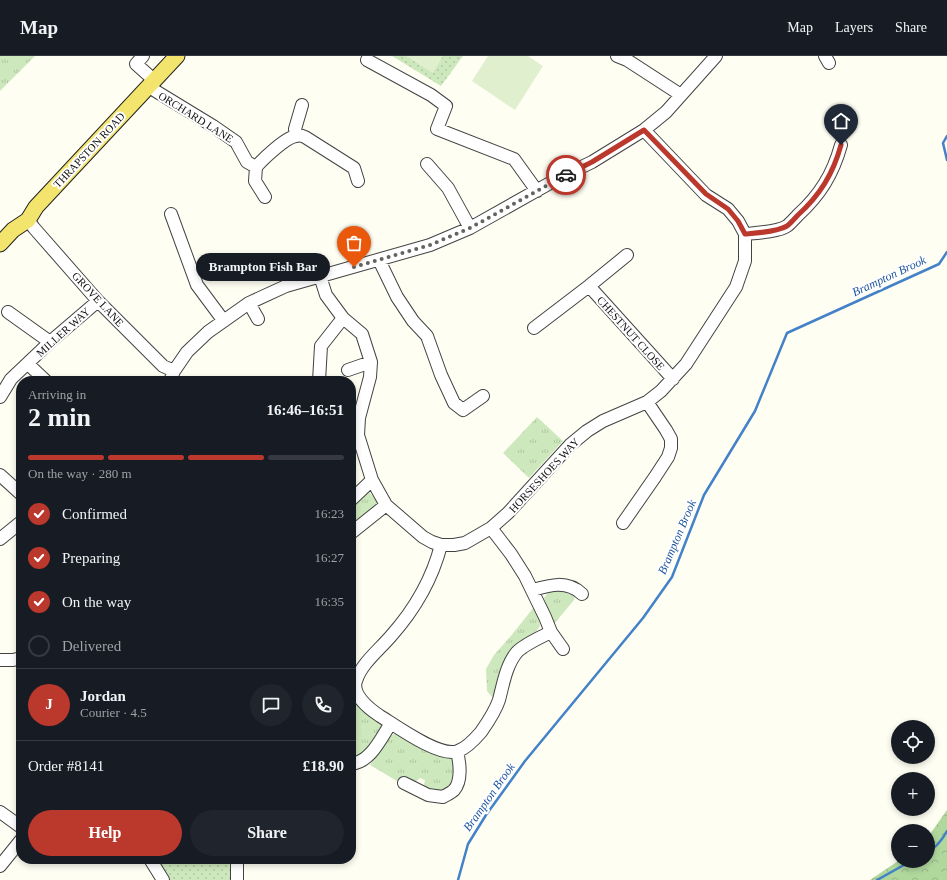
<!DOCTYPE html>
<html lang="en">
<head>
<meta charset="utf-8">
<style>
	:root { --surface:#171b24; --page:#20242c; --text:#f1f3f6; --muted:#9ea1a6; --line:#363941; --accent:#bb382c }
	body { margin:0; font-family:"Times New Roman",serif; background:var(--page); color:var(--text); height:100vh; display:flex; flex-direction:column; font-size:15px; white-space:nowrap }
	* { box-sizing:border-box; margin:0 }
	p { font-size:13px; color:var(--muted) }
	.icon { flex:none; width:22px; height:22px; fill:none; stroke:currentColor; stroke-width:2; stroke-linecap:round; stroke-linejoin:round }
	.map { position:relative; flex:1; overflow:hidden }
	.drawer { position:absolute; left:16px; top:320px; width:340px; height:488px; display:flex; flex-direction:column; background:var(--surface); border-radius:16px; box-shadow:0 2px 6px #0003 }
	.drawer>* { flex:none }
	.tools { position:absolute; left:891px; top:664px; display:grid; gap:8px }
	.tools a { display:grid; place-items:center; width:44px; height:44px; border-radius:50%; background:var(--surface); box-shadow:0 2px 6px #0003; font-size:20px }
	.pin { position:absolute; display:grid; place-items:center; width:34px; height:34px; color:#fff; margin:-41px -17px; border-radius:50% 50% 50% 0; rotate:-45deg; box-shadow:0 0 4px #0007 }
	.pin .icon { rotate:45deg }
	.courier { position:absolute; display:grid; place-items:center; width:40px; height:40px; margin:-20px; border:3px solid #bb382c; border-radius:50%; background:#fff; color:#222; box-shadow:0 1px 5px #0007 }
	.bubble { position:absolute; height:28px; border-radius:14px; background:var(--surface); box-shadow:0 2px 6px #0003; font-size:13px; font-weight:700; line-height:28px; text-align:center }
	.head em { font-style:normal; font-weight:700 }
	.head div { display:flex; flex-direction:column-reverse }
	.head { display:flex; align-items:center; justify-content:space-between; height:68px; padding:0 12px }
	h1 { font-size:26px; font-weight:700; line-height:30px }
	.bar { display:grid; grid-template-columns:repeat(4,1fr); gap:6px 4px; align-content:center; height:48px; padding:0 12px }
	.bar i { height:5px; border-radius:3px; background:var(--line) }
	.bar .on { background:var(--accent) }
	.bar p { grid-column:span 4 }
	.line { display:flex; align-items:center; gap:10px; padding:0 12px; border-top:1px solid var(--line) }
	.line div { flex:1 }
	.round { display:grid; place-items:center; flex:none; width:42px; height:42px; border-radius:21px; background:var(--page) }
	ol { padding:0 12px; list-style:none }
	li { display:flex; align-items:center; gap:12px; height:44px }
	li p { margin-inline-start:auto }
	li .icon { padding:4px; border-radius:50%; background:var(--accent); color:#fff; stroke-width:4 }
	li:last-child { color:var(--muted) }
	li i { width:22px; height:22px; border:2px solid var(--line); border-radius:50% }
	.primary-button { display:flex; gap:8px; margin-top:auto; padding:8px 12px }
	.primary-button a { flex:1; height:46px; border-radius:24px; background:var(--accent); color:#fff; font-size:16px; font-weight:700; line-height:46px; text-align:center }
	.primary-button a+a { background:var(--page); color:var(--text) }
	header { display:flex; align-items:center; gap:24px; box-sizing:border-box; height:56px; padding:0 20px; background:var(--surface); border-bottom:1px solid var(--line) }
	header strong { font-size:19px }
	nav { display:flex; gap:22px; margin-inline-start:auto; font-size:14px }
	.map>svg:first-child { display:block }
</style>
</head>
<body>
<header>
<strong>Map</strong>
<nav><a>Map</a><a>Layers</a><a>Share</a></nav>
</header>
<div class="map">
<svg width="947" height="824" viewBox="0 0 947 824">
	<defs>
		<pattern id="grass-tufts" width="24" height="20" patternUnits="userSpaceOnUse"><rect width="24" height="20" fill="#cee8bd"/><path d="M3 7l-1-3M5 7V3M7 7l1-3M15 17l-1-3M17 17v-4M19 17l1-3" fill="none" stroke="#b0c6a1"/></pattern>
		<pattern id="forest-crowns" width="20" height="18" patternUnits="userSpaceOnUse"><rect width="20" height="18" fill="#b0d89d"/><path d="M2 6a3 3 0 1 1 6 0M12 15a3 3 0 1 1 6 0" fill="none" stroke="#96b886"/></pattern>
		<pattern id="park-dots" width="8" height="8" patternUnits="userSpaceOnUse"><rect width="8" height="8" fill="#cee8bd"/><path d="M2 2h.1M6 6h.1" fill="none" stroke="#b0c6a1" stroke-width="1.8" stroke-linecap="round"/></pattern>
	</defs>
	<rect width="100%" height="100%" fill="#fefef3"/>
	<path fill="url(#grass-tufts)" d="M0 0H35L0 35Z
		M537 361 563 385 529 422 503 397Z
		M368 435 378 446 376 452 351 473V447Z
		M557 532 575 537 574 544 554 568 550 560 544 542 549 535Z
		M534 551 539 563 540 570 536 576 522 586 509 599 502 609 493 642 487 635 486 613 494 599 510 581Z
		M351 640C361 653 372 658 383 670L367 695 360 702H351Z
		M394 678 402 679 436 698 452 702 456 711 453 729 443 737 423 733 425 724 420 722 415 726 400 721 397 725 370 709 389 681Z"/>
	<path fill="url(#forest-crowns)" d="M947 754V824H870L898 805H928V781Z"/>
	<path fill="url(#park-dots)" d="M392 0H463L441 30Z
		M156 803H229L231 824H170Z"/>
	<path fill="#e0f0ce" d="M406 0H443L433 17Z
		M488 0H528L543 10 515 54 472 25Z"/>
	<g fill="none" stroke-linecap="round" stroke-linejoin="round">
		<path stroke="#4381c8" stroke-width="2.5" d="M947 80 943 87 947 104
			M928 796C937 791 942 784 947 775
			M458 824 468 788 486 759 525 705 643 562 672 521 704 439 755 355 787 277 939 208 947 196
			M877 824 911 805"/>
		<g stroke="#434343" stroke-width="14">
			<path id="minor" d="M143 0 136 8 155 25
				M617 0 627 4 681 39
				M825 0 829 7
				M367 4 431 39 446 50 437 73 514 103 537 135
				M149 31 213 70 236 86 247 106 256 111C263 103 286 81 296 80 299 79 303 80 305 81L354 112 358 125
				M296 80 295 73 302 49
				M427 108 448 132 470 172
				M256 111 255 125 265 141
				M171 158 197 229 223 264
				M28 164 34 172 98 245 163 310 174 315
				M745 178C756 177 778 176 787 170 791 167 795 162 798 159 820 139 833 118 841 89
				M379 204 397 241 413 265 427 280 441 319 454 347 463 354 483 340
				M320 220 326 239 343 262 362 278 371 306 370 321 359 362 358 379 372 424 386 449 423 481 432 486 441 489H454L465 487 491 472 508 457 570 389 587 375 603 365 647 346 661 335 686 308 736 231 745 205V178L738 165 728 153 706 139 644 74
				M589 230 673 323
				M249 247 258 263
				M8 256 50 286
				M534 272 589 230 627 199
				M28 308 46 325
				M348 314 371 306
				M170 325 174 315 187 296 208 276 249 247 286 230 430 189 470 172 559 122 592 106 644 74 666 56 716 0
				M319 325 321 290 343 262
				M0 341 11 323 50 286 98 245
				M0 419 21 438
				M351 444 372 424
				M623 467 655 421 668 401 671 392V383L666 374 647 346
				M491 472 511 498 525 520 545 561 551 576 563 593
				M351 477 386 449
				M0 483 21 466
				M441 489C432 524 415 553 391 580 379 594 361 608 356 625 351 639 371 654 380 660 396 670 440 702 458 695 467 692 475 683 481 676 488 666 495 656 499 644 503 629 506 609 517 596 525 588 541 581 551 576
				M533 534C550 529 567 524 582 538
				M0 604H13L21 602
				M351 708C371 706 381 682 391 667
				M404 727 428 739 443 741C446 739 451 737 454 734 462 725 460 707 457 696
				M0 756 21 771
				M150 803 163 824
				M237 803V824
				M0 810 21 784"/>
		</g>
		<g stroke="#212121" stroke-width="17">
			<path id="major" d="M0 188 13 174 28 164 36 151 177 0"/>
		</g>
		<use href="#minor" stroke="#fff" stroke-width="12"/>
		<use href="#major" stroke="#f3e46e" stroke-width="15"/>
	</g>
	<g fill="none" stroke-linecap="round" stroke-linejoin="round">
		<path stroke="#63635f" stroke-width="4" stroke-dasharray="0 7.2" d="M354 211 430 189 470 172 566 119"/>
		<path stroke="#bb382c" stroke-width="5" d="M566 119 592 106 644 74 706 138 728 153 738 165 745 178C757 177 777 176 787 170 791 167 795 162 798 159 820 139 833 118 841 89"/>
	</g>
	<g text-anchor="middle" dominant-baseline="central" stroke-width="4" stroke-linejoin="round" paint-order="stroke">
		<g font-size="11" fill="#101010" stroke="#fff">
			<text transform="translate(196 61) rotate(32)">ORCHARD LANE</text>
			<text transform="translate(89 94) rotate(-47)">THRAPSTON ROAD</text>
			<text transform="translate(98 243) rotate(47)">GROVE LANE</text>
			<text transform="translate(63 276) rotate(-42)">MILLER WAY</text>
			<text transform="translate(631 277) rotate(48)">CHESTNUT CLOSE</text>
			<text transform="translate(544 419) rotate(-47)">HORSESHOES WAY</text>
		</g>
		<g font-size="12" font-style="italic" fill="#1d549e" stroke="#fff">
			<text transform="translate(889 220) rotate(-25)">Brampton Brook</text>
			<text transform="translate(677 481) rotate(-67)">Brampton Brook</text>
			<text transform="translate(489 741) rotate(-55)">Brampton Brook</text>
		</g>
	</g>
</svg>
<div class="tools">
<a><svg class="icon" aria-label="locate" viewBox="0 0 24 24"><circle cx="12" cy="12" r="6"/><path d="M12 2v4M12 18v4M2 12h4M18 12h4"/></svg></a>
<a>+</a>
<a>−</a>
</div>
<div class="pin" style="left:354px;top:211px;background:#ea580c"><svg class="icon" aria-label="bag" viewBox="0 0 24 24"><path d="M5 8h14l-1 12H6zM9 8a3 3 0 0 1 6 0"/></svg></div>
<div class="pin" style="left:841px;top:89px;background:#1f2937"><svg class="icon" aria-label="home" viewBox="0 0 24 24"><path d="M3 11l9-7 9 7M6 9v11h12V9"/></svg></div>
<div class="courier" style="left:566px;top:119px"><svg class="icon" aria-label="car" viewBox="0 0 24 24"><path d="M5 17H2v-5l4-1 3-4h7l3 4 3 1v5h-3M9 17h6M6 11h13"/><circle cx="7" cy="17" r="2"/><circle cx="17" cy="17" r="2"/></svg></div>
<div class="bubble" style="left:196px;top:197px;width:134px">Brampton Fish Bar</div>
<section class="drawer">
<div class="head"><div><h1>2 min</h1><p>Arriving in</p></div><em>16:46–16:51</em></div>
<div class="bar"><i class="on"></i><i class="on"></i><i class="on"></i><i></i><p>On the way · 280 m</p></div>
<ol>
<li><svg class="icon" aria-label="check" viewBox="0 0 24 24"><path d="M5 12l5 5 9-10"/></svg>Confirmed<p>16:23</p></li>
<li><svg class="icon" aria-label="check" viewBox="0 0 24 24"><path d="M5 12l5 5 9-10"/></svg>Preparing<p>16:27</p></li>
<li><svg class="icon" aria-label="check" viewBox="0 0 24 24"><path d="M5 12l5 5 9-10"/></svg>On the way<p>16:35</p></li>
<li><i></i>Delivered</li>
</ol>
<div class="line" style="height:72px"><b class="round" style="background:var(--accent);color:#fff">J</b><div><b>Jordan</b><p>Courier · 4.5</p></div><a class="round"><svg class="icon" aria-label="chat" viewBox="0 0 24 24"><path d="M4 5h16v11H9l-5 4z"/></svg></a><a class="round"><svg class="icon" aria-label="phone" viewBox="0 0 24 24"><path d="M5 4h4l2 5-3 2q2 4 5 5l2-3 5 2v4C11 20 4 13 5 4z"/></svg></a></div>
<div class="line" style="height:52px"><div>Order #8141</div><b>£18.90</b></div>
<div class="primary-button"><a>Help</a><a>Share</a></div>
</section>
</div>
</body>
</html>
